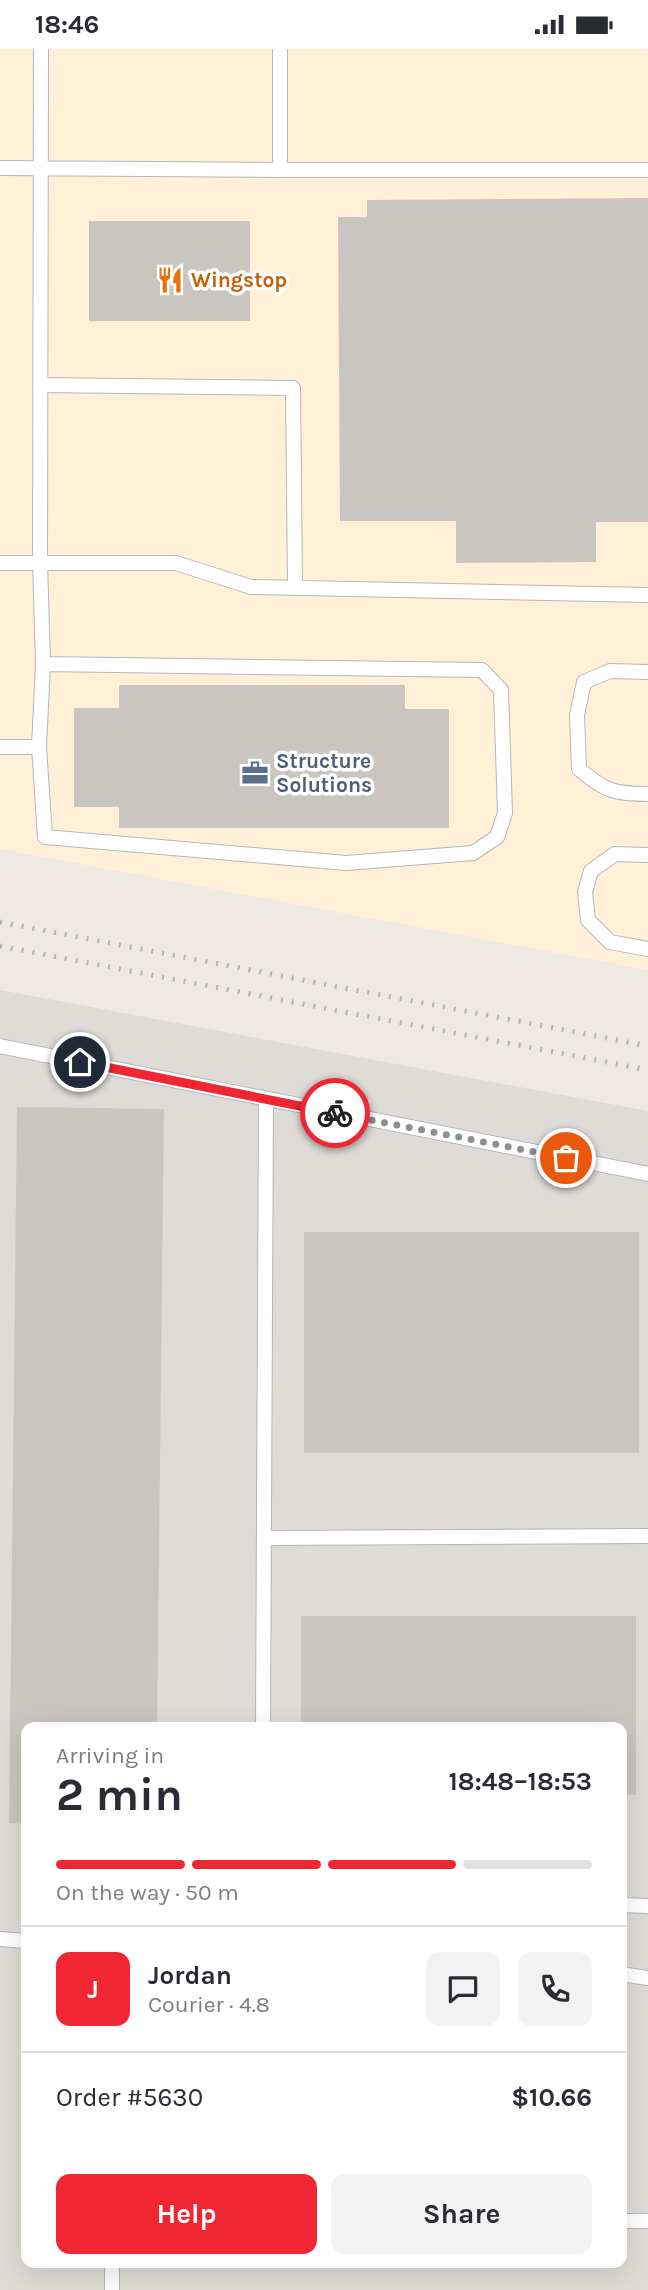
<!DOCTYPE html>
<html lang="en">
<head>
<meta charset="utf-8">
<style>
	:root { --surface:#fff; --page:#f2f2f3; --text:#2b2b33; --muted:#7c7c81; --line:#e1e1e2; --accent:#f02733 }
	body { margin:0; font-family:Karla,sans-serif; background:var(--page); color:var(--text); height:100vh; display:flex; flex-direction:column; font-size:26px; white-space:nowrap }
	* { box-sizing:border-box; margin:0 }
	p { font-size:23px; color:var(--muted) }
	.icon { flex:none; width:38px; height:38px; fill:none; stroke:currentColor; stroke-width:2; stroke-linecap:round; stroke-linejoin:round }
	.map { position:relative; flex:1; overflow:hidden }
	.details { position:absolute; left:21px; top:1673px; width:606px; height:546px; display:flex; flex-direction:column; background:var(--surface); border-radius:14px; box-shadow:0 7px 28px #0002 }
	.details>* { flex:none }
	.pin { position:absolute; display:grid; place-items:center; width:60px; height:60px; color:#fff; margin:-30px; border:4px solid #fff; border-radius:50%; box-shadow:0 2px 7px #0007 }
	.courier { position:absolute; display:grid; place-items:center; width:70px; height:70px; margin:-35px; border:5px solid #f02733; border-radius:50%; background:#fff; color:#222; box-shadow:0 2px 9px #0007 }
	.summary em { font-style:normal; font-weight:700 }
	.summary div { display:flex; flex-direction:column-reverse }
	.summary { display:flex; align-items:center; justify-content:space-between; height:119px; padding:0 35px }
	h1 { font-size:46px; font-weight:700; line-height:52px }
	.bar { display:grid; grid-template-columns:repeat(4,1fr); gap:10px 7px; align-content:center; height:84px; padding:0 35px }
	.bar i { height:9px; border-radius:5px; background:var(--line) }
	.bar .on { background:var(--accent) }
	.bar p { grid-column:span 4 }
	.line { display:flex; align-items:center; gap:18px; padding:0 35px; border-top:2px solid var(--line) }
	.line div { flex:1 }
	.round { display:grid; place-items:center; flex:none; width:74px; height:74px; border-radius:14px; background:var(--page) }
	.primary-button { display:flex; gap:14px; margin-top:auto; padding:14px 35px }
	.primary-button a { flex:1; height:80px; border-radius:14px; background:var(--accent); color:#fff; font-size:28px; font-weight:700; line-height:80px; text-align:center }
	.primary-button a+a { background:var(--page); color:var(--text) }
	.status { display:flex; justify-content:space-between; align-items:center; height:49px; padding:0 35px; background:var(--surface); direction:ltr }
	.status svg { height:19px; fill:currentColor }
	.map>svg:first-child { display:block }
</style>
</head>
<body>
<div class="status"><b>18:46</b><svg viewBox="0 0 49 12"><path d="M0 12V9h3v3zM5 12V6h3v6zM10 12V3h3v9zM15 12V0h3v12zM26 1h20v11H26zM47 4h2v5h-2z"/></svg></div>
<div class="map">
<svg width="648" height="2241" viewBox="0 0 648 2241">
	<rect width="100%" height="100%" fill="#eeeae2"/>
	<path fill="#fff0d7" d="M0 0H648V921L0 800Z"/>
	<path fill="#dfdcd7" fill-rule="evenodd" d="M0 941 648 1062V2241H0ZM26 1678H621V2214H26Z"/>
	<path fill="#c9c5c0" d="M648 149V473H596V513L456 514V472H340L338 168H367V151Z
		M89 172H250V272H89Z
		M119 636H405V660H449V779H119V758H74V659H119Z
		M17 1058 164 1060 157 1678H26V1775L9 1774Z
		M304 1183H639V1404H304Z
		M301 1567H636V1746H621V1678H301Z"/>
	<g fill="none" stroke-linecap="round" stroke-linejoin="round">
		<g stroke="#b3b7ba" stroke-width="16">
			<path id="service" d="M41 0 40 513 43 615 39 698 45 788 346 814 473 804 497 788 505 764 501 641 482 621 43 615
				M0 119 280 121V0
				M280 121H648
				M40 336 293 339 295 537
				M0 514H176L251 538 648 546
				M648 623 610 622 584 633 577 666 579 720C605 742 614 745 648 745
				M0 698H39
				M648 806 615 805 591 822 585 843 588 871 610 893 648 900
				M0 997 648 1125
				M264 1489 648 1487
				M263 1678 266 1050
				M621 1856 648 1857
				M0 1890 26 1892
				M621 1925 648 1929
				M621 2172H648
				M112 2214V2241"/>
		</g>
		<use href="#service" stroke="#fff" stroke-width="14"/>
		<path stroke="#b2b3b4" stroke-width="5" stroke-dasharray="2 9" stroke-linecap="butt" d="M0 873 648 997
			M0 897 648 1021"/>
	</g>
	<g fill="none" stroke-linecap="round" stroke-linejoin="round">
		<path stroke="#8e9090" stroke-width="7" stroke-dasharray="0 12.6" d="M335 1064 566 1109"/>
		<path stroke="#f02733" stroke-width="9" d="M80 1013 335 1064"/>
	</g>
	<defs>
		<g id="restaurant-bare" transform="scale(2.1)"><path d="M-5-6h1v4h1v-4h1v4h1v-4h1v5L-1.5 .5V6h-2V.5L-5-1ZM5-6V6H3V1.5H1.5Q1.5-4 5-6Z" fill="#e8710a" stroke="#fff" stroke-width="2.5" paint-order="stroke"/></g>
		<g id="office-bare" transform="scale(2.1)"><path d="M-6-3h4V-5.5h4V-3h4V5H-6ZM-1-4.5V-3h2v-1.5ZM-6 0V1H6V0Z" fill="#5c6f8a" stroke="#fff" stroke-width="2.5" paint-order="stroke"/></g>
	</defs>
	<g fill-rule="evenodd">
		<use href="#restaurant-bare" x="170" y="231"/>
		<use href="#office-bare" x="255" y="724"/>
	</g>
	<g text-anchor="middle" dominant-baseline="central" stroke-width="7" stroke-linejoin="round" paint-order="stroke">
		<g font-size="21" font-weight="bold" fill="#c56008" stroke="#fff" text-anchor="start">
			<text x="191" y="231">Wingstop</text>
		</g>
		<g font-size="21" font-weight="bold" fill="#4e5e75" stroke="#fff" text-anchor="start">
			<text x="276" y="712">Structure<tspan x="276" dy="24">Solutions</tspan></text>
		</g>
	</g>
</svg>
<div class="pin" style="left:566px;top:1109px;background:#ea580c"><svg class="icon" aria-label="bag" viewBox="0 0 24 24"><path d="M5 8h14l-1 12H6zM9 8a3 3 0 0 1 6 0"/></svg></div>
<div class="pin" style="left:80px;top:1013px;background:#1f2937"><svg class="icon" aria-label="home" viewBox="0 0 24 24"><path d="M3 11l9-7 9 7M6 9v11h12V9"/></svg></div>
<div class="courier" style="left:335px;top:1064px"><svg class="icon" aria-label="bike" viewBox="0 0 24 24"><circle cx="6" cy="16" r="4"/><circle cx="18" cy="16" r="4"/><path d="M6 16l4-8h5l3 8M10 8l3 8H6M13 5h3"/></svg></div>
<section class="details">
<div class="summary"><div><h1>2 min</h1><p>Arriving in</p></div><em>18:48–18:53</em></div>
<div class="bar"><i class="on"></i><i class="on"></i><i class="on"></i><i></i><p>On the way · 50 m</p></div>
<div class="line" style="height:126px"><b class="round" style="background:var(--accent);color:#fff">J</b><div><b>Jordan</b><p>Courier · 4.8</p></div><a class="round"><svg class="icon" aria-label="chat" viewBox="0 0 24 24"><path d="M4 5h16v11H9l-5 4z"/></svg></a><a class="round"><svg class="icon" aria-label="phone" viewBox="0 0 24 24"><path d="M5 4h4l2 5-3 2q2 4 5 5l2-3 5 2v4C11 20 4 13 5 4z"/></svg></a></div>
<div class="line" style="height:91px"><div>Order #5630</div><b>$10.66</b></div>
<div class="primary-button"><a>Help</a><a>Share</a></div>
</section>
</div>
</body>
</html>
